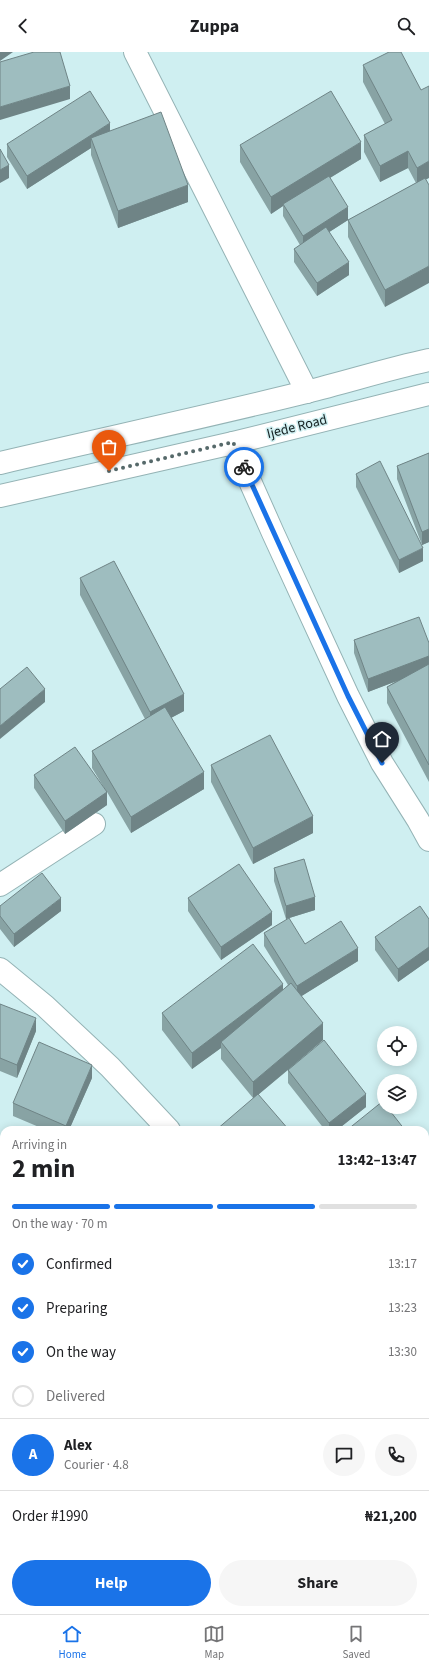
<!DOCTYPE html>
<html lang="en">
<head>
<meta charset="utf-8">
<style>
	:root { --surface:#fff; --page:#f6f6f6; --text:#202124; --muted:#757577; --line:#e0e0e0; --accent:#1a73e8 }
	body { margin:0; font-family:"Source Sans 3",sans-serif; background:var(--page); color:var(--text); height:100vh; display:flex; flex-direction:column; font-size:15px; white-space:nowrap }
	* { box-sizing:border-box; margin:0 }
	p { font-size:13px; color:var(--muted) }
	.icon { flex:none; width:22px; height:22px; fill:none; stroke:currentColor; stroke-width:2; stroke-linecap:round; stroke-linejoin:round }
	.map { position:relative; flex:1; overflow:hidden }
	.panel { position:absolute; left:0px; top:1074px; width:429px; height:488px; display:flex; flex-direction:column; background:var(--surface); border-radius:12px 12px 0 0; box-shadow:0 2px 10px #0003 }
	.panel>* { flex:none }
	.fabs { position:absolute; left:377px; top:974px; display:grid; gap:8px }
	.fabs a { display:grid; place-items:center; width:40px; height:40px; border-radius:50%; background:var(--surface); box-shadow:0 2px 10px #0003; font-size:20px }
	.pin { position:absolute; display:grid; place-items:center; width:34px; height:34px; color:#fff; margin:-41px -17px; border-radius:50% 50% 50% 0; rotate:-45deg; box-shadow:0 0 4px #0007 }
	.pin .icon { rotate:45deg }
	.courier { position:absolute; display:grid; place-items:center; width:40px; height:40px; margin:-20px; border:3px solid #1a73e8; border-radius:50%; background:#fff; color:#222; box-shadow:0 1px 5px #0007 }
	.head em { font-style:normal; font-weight:700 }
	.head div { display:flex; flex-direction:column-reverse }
	.head { display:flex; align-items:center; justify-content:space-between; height:68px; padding:0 12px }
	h1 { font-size:26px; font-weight:700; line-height:30px }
	.bar { display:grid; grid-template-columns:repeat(4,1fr); gap:6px 4px; align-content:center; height:48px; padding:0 12px }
	.bar i { height:5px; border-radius:3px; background:var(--line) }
	.bar .active { background:var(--accent) }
	.bar p { grid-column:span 4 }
	.line { display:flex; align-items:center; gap:10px; padding:0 12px; border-top:1px solid var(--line) }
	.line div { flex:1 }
	.round { display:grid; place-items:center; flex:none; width:42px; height:42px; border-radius:21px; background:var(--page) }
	ol { padding:0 12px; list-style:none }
	li { display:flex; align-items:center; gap:12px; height:44px }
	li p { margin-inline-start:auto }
	li .icon { padding:4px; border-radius:50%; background:var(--accent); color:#fff; stroke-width:4 }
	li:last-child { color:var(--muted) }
	li i { width:22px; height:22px; border:2px solid var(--line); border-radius:50% }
	.cta { display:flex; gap:8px; margin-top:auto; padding:8px 12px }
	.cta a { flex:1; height:46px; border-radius:24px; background:var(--accent); color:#fff; font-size:16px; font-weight:700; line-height:46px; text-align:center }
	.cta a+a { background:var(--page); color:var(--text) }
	header { display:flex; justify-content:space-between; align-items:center; height:52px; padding:0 12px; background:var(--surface); font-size:18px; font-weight:700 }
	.tab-bar { display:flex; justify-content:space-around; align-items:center; height:56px; border-top:1px solid var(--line); background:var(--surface); font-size:11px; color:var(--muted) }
	.tab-bar a { display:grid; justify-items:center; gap:2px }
	.tab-bar .active { color:var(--accent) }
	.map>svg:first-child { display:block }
</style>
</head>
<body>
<header><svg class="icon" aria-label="back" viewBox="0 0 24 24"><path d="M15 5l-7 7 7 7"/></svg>Zuppa<svg class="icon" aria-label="search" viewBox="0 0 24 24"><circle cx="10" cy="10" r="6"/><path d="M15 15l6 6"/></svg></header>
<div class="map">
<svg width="429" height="1562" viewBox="0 0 429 1562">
	<rect width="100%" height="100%" fill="#cfeff1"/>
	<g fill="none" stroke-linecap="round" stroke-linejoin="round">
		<g stroke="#94b3b5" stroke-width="24">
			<path id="street" d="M135 0 307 340
				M233 391 273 481 348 644 382 711 418 768 429 788
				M0 833 94 772
				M0 917 45 954 110 1015 169 1078
				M0 1516 4 1514
				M363 1558 364 1562"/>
		</g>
		<g stroke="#94b3b5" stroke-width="24">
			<path id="secondary" d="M0 411C102 387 205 365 306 340 347 330 387 317 429 308
				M0 444 233 391 429 342"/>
		</g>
		<use href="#street" stroke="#fff" stroke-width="22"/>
		<use href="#secondary" stroke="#fff" stroke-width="22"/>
	</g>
	<path fill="#88a3a4" d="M363 13 426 128 385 255 348 185V168L329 180 349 223 317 244 294 210V197L300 193 283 164V154L271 162 240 110V93L361 107 330 126 348 168 416 131 408 116 380 130 364 100V83L385 72 363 30Z
		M110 79 188 150 118 176 91 103V96L27 137 7 105V92Z
		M429 401V490L422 493 397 427V414Z
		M356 422 423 509 399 521 356 435Z
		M80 526 184 659 171 666 204 737 131 781 107 740V753L65 782 34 736V723L106 739 92 716V699L145 667 80 543Z
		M354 588 429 591V730L387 651V635L396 629 368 640 354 601Z
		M211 713 313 781 253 812 211 730Z
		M274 816 315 858 286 867 274 829Z
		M188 846 272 873 221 908 188 859Z
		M0 854 61 859 14 895 0 877Z
		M429 867V908L398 930 375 898V885Z
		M264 881 305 892 358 909 301 944 323 988 294 1013 366 1055 337 1078H325L288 1031V1018L259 1042 253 1046 221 1007V996L192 1017 162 978V961L283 938 288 933 264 894Z
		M0 952 36 979 17 1026 0 1019Z
		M92 1026 69 1078H46L13 1064V1051Z
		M0 1096 4 1098V1182L2 1187H0Z
		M429 1116V1182L425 1176V1118Z
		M429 1227V1303L425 1297V1229Z
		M0 1317 4 1321V1400L1 1398V1385L0 1384Z
		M103 1558H175L176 1562H104Z
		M277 1558H346L347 1562H278Z"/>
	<path fill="#6f8486" d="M0 0H13L0 9Z
		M70 34V47L0 68V55Z
		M110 71V84L91 86V96L27 137V124Z
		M361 90V107L285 153 283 152V154L271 162V145Z
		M408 99V116L380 130V114Z
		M429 109V126L417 132V116Z
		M9 113V126L0 131V118Z
		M188 133V150L118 176V159Z
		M348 155V168L303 197V184Z
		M349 210V223L317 244V231Z
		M429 214V231L385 255V238Z
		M429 477V490L422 493V480Z
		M423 496V509L399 521V508Z
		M429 604V617L368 640V627Z
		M45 637V650L0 687V674Z
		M184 642V659L150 677V660Z
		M204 720V737L131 781V765Z
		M107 740V753L65 782V769Z
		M313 764V781L253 812V796Z
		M315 845V858L286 867V854Z
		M61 846V859L14 895V882Z
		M272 860V873L221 908V895Z
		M429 895V908L398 930V917Z
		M358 896V909L297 947V934Z
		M283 932V949L221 990V996L192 1017V1001Z
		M36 966V979L17 1026V1013Z
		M323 971V988L253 1047V1030Z
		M92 1013V1026L69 1078H66V1074Z
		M366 1042V1055L337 1078H329V1071Z
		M4 1169V1182L2 1187V1174Z"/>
	<path fill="#9ebdbf" stroke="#6f8486" d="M34 0H60L70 34 0 55V10Z
		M389 0H401L421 38 429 34V109L417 116 408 99 380 114 364 83 392 68 363 13Z
		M90 39 110 71 27 124 7 92Z
		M331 39 361 90 271 145 240 93Z
		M161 60 188 133 118 159 91 86Z
		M0 97 9 113 0 118Z
		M329 124 348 155 303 184 283 152Z
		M425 126 429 133V214L385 238 348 168Z
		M326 175 349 210 317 231 294 197Z
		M429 401V477L422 480 397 414Z
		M380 409 423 496 399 508 356 422Z
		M114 509 184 642 150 660 80 526Z
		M419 565 429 591V604L368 627 354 588Z
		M429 612V713L387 635Z
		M27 615 45 637 0 674V637Z
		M165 655 204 720 131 765 92 699Z
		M270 683 313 764 253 796 211 713Z
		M75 695 107 740 65 769 34 723Z
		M304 807 315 845 286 854 274 816Z
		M239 812 272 860 221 895 188 846Z
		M42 821 61 846 14 882 0 864V854Z
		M420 854 429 867V895L398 917 375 885Z
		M289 866 305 892 341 869 358 896 297 934 264 881Z
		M253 892 283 932 192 1001 162 961Z
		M291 931 323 971 253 1030 221 990Z
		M0 952 36 966 17 1013 0 1006Z
		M324 988 366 1042 329 1071 288 1018Z
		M39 990 92 1013 66 1074 13 1051Z
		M258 1042 289 1078H216Z
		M383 1049 384 1051V1055H387L405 1078H347Z
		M0 1096 4 1098V1169L2 1174H0Z
		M429 1116V1165L425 1159V1118Z
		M429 1227V1286L425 1280V1229Z
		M0 1317 4 1321V1375L0 1371Z
		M4 1382V1387L1 1385Z
		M4 1553V1558H89L90 1562H0V1554Z
		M108 1558H175L176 1562H109Z
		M282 1558H346L347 1562H283Z"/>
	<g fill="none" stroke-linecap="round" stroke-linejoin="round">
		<path stroke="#56696a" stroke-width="4" stroke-dasharray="0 7.2" d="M109 419 233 390 244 415"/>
		<path stroke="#1a73e8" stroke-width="5" d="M244 415 348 644 382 711"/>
	</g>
	<g text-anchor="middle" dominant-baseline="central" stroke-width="3" stroke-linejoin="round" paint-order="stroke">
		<g font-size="14" fill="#152122" stroke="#cfeff1">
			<text transform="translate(297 375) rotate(-14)">Ijede Road</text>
		</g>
	</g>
</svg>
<div class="fabs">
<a><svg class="icon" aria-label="locate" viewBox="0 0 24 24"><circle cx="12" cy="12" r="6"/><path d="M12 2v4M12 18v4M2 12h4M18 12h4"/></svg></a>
<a><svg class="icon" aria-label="layers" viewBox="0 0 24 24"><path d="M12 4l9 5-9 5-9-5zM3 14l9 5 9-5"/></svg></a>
</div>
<div class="pin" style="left:109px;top:419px;background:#ea580c"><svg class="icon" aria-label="bag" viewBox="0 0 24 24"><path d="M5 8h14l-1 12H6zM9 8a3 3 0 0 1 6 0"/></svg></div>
<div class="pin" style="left:382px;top:711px;background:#1f2937"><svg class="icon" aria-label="home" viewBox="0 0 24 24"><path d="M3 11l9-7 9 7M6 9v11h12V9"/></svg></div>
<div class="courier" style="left:244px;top:415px"><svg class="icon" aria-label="bike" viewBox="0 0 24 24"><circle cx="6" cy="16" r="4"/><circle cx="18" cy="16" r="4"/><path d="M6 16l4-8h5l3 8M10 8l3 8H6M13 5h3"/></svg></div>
<section class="panel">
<div class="head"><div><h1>2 min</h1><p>Arriving in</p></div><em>13:42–13:47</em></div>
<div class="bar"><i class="active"></i><i class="active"></i><i class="active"></i><i></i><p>On the way · 70 m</p></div>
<ol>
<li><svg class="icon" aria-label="check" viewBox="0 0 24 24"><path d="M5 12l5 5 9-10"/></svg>Confirmed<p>13:17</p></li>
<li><svg class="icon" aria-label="check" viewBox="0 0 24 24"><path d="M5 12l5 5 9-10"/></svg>Preparing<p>13:23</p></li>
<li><svg class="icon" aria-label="check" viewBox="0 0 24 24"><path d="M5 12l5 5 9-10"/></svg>On the way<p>13:30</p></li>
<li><i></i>Delivered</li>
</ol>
<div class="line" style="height:72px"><b class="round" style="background:var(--accent);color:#fff">A</b><div><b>Alex</b><p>Courier · 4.8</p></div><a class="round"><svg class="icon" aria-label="chat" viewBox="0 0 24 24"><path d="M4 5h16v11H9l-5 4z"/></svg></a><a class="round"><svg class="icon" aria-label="phone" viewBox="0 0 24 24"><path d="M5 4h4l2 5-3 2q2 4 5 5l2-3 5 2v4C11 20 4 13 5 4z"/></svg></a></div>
<div class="line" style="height:52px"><div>Order #1990</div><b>₦21,200</b></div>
<div class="cta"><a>Help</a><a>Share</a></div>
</section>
</div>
<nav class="tab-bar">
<a class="active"><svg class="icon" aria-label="home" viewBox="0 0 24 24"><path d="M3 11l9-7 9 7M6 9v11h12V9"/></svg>Home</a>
<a><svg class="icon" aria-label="map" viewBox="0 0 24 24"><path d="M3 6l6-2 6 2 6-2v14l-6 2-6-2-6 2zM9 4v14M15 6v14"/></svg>Map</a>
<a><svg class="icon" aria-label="saved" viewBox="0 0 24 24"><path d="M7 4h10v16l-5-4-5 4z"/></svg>Saved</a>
</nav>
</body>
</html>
